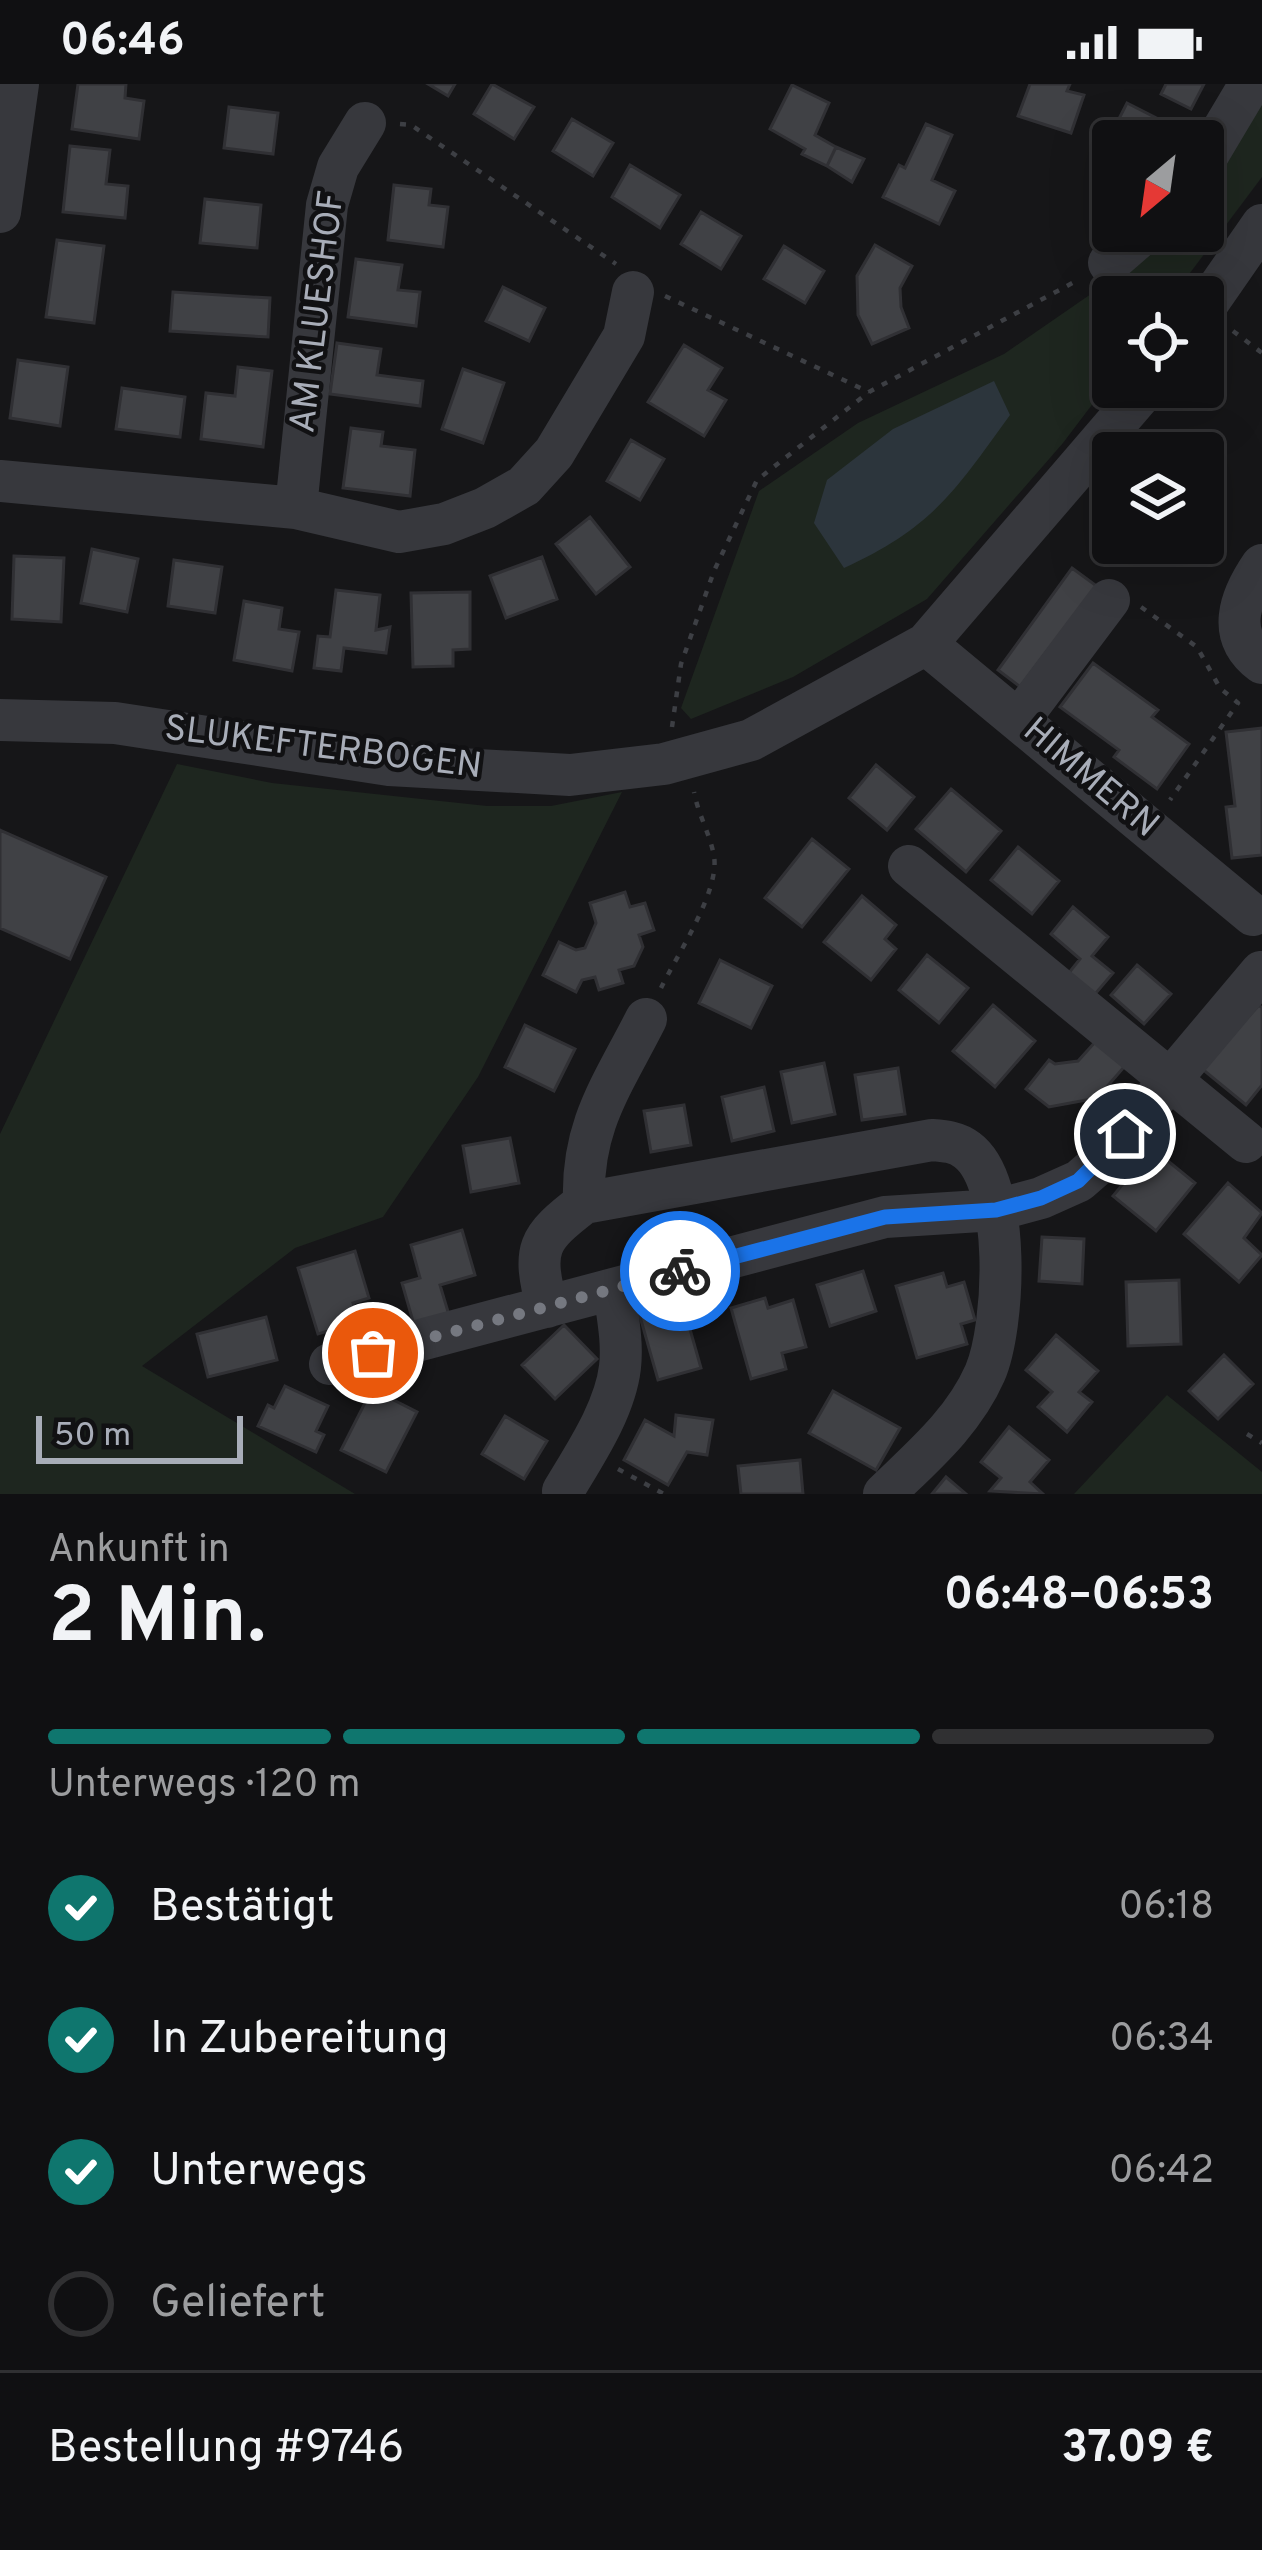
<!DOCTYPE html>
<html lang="de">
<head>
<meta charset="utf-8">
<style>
	:root { --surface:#101012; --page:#19191b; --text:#f1f3f6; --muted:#9c9d9f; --line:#303032; --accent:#0f766e }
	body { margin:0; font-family:Overpass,sans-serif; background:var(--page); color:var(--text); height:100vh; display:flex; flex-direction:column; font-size:45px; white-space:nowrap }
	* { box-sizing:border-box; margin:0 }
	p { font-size:39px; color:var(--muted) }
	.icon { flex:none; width:66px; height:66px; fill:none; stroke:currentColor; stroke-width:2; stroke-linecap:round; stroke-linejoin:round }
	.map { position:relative; height:1410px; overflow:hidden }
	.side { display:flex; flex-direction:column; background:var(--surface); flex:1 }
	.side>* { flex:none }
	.needle { width:78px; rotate:209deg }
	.controls { position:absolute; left:1092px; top:36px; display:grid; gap:24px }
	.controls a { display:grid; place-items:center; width:132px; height:132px; border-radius:12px; background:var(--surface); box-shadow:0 12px 48px #0002,0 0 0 3px var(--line); font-size:60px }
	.scale { position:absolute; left:36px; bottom:30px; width:207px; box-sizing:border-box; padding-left:12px; border:6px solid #a8adb8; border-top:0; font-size:33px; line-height:42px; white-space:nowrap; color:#a8adb8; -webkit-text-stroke:9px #111113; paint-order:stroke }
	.pin { position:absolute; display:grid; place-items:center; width:102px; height:102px; color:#fff; margin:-51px; border:6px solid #fff; border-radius:50%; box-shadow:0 3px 12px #0007 }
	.courier { position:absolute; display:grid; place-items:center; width:120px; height:120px; margin:-60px; border:9px solid #1a73e8; border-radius:50%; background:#fff; color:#222; box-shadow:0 3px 15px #0007 }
	.summary em { font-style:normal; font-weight:700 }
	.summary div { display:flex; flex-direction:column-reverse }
	.summary { display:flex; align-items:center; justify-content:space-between; height:204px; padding:0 48px }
	h1 { font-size:78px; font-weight:700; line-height:90px }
	.bar { display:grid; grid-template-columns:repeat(4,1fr); gap:18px 12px; align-content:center; height:144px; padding:0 48px }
	.bar i { height:15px; border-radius:9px; background:var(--line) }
	.bar .selected { background:var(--accent) }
	.bar p { grid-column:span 4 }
	.line { display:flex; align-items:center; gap:30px; padding:0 48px; border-top:3px solid var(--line) }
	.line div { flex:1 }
	ol { padding:0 48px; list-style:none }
	li { display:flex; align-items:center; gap:36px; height:132px }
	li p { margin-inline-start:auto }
	li .icon { padding:12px; border-radius:50%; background:var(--accent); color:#fff; stroke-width:4 }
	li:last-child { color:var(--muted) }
	li i { width:66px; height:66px; border:6px solid var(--line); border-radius:50% }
	.status { display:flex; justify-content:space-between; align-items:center; height:84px; padding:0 60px; background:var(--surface); direction:ltr }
	.status svg { height:33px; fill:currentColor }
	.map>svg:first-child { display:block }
</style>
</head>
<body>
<div class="status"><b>06:46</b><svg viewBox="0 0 49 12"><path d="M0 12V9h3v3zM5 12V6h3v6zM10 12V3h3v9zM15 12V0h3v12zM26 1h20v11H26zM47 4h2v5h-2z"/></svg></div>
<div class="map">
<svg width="1262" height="1410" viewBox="0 0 1262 1410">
	<rect width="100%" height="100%" fill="#161618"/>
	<path fill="#1e261f" d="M1262 0V93L1172 213H1113V293L1063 359 927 515 793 593 691 635 681 624 759 407 858 339 1004 270 1104 201 1161 147H1203V99Z
		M177 680 272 699 487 722H551L622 708 478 993 383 1133 295 1164 142 1282 355 1410H0V1050Z
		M1167 1311 1262 1388V1410H1074Z"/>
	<path fill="#2c353c" d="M994 297 1010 331C955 407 932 444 844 484L814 439 827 396 893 345Z"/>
	<path fill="#404145" stroke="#303034" stroke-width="3" d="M78 0H126L125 14 144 17 139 55 72 45Z
		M428 0H455L448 12Z
		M492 0 534 23 514 55 474 30Z
		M1030 0H1070L1067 7 1084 11 1071 49 1018 32Z
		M1166 0H1204L1191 25 1161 10Z
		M792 1 829 19 815 51 836 63 827 82 802 70 805 65 770 45Z
		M1127 19 1172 42 1165 55 1170 57H1113V69L1104 64Z
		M229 23 278 29 273 70 224 64Z
		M572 35 613 59 593 92 553 67Z
		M926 40 952 51 932 96 955 107 939 140 883 113 899 81 905 84Z
		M70 62 110 66 106 100 128 102 125 134 63 128Z
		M836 63 864 75 852 98 827 82Z
		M630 81 680 111 660 144 612 113Z
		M394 101 431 105 429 121 448 123 443 163 388 156Z
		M205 115 261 121 257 164 200 159Z
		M701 128 741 152 721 185 681 160Z
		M57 156 104 162 94 239 46 233Z
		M875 161 912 182 900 204 901 223 909 244 872 260 858 231 857 192Z
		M784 162 824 187 805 219 764 195Z
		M356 175 402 181 398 206 420 208 416 242 348 233Z
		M503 203 545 224 529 257 486 237Z
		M173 208 270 214 268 253 170 247Z
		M337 259 381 265 377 291 423 297 420 322 330 310Z
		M684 261 722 284 708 306 726 316 704 352 648 318Z
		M18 276 68 283 60 342 10 334Z
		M238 283 272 287 263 363 201 355 206 309 235 312Z
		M463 285 504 299 483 359 442 345Z
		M122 304 185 313 180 353 116 345Z
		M351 344 383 348 381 362 415 366 410 412 343 404Z
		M631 356 664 375 640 416 607 397Z
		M590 433 630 483 596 510 556 460Z
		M92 465 138 475 127 528 81 519Z
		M14 472 64 474 61 538 12 535Z
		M542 473 557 515 506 534 490 492Z
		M174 476 222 483 215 529 168 522Z
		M1072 484 1098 503 1023 605 998 586Z
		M336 506 380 511 376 546 390 543 386 569 344 564 341 587 314 584 318 552 330 553Z
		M470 508V565L453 566V582L413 583 411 509Z
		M244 517 282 524 279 545 299 548 292 587 234 576Z
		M1093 579 1158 626 1152 633 1189 660 1157 705 1114 673 1119 666 1060 623Z
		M1262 644V771L1232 774 1226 723 1235 722 1226 648Z
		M876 681 914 713 887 746 849 714Z
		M951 705 1001 747 966 788 916 745Z
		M0 746 106 793 70 875 0 844Z
		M812 755 849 785 802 843 765 814Z
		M1018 763 1059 797 1032 830 991 796Z
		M625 808 630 823 645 819 654 846 639 851 643 863 634 882 619 886 623 899 599 906 595 893 582 896 576 908 543 891 559 858 576 866 585 864 596 839 590 819Z
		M862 812 896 841 885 855 896 865 871 896 824 858Z
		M1073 823 1108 853 1092 872 1113 889 1090 916 1064 895 1080 875 1051 850Z
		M927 871 968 904 939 939 899 906Z
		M720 876 772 902 751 944 699 919Z
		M1137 881 1171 910 1144 940 1111 911Z
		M993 921 1035 957 995 1003 953 967Z
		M1259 921 1262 924V1001L1246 1021 1201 984Z
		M525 941 575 965 554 1007 505 983Z
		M1096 957 1125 982 1097 1014 1049 1023 1026 1005 1049 976 1055 980 1078 977Z
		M824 979 835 1030 792 1039 781 988Z
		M898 984 905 1030 862 1036 855 991Z
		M764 1003 774 1047 732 1057 722 1013Z
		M684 1021 691 1061 651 1068 644 1027Z
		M510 1054 519 1099 471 1108 463 1062Z
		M1152 1064 1195 1099 1156 1147 1113 1112Z
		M1228 1099 1262 1129 1244 1154 1262 1171 1239 1198 1184 1150Z
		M462 1146 475 1191 440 1201 449 1231 414 1241 402 1199 420 1194 411 1161Z
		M1042 1153 1084 1155 1082 1200 1039 1197Z
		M355 1167 369 1214 353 1219 359 1238 318 1250 298 1184Z
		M863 1187 876 1227 830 1242 817 1201Z
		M943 1189 947 1203 964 1198 975 1236 961 1240 967 1260 917 1274 896 1202Z
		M1179 1196 1181 1260 1128 1262 1126 1198Z
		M765 1214 768 1224 793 1216 806 1263 782 1269 786 1285 751 1295 731 1224Z
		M682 1217 701 1284 658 1296 639 1229Z
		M266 1233 277 1276 208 1293 197 1250Z
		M564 1241 597 1275 555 1315 522 1281Z
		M1056 1251 1098 1287 1079 1308 1092 1318 1067 1348 1038 1323 1052 1308 1026 1286Z
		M1224 1271 1253 1300 1218 1335 1189 1307Z
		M285 1302 328 1322 316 1347 324 1351 316 1368 258 1342 268 1321 274 1324Z
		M372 1305 417 1328 386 1388 341 1366Z
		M833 1307 900 1344 876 1386 809 1349Z
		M676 1331 713 1336 707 1371 687 1368 668 1401 624 1376 645 1336 674 1352Z
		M505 1332 547 1357 524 1395 482 1370Z
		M1009 1343 1049 1376 1030 1398 1043 1410 990 1407 1001 1394 981 1378Z
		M800 1376 803 1410H741L738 1382Z
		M946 1393 966 1410H932Z"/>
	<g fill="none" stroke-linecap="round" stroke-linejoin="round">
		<path stroke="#3d3f44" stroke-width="4.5" stroke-dasharray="6 9" stroke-linecap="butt" d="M400 40 411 41 616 180
			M665 212 869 308
			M1233 247 1262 269
			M1141 523 1197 563 1220 604 1238 619 1170 716
			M672 643 681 580 714 487 757 396 869 308 1078 196
			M661 904C677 871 720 807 714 772 710 750 698 730 694 708
			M1247 1350 1262 1359
			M618 1385 664 1410"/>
		<path stroke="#37383d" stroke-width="42" d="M1203 79 1250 0
			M0 128 18 0
			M1109 179 1146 147
			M1203 226 1262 141
			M0 397 296 424 399 448 444 440 485 424 524 402 554 369 624 252 633 208
			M296 424 327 121 338 83 365 39
			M1262 481C1240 513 1225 551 1262 579
			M926 560 1253 831
			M0 636 115 639 389 681 570 691 664 680 751 656 926 560 1147 303
			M1019 636 1109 516
			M909 782 1246 1058
			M584 1119C581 1042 612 1002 646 935
			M547 1223C532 1164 537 1155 584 1119L932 1056C945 1057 957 1058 967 1066 1012 1099 1005 1243 985 1289 963 1339 922 1373 884 1410
			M330 1280 885 1133 996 1126 1041 1114 1079 1097 1102 1077 1261 888
			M563 1407C585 1370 615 1326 620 1283 623 1257 617 1230 614 1205"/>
	</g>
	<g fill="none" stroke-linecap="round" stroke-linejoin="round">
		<path stroke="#757880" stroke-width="12" stroke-dasharray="0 21.6" d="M373 1269 680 1187"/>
		<path stroke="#1a73e8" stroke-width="15" d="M680 1187 885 1133 996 1126 1041 1114 1078 1097 1125 1050"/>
	</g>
	<g text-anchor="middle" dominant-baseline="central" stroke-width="9" stroke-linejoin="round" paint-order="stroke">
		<g font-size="36" fill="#a8adb8" stroke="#111113">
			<text transform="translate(319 228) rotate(-83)">AM KLUESHOF</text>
			<text transform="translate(323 665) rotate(7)">SLUKEFTERBOGEN</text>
			<text transform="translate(1090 695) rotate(40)">HIMMERN</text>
		</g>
	</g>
</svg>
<div class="controls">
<a><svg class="needle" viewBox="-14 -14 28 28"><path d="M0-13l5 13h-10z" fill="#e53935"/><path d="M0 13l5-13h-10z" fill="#9c9d9f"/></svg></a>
<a><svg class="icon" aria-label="locate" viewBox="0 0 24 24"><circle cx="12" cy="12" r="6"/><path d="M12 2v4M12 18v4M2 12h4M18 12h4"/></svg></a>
<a><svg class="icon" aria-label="layers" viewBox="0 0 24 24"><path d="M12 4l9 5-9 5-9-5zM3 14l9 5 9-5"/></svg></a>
</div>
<div class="scale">50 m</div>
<div class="pin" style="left:373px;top:1269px;background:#ea580c"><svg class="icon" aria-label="bag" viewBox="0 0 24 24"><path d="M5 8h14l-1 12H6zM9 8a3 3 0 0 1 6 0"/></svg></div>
<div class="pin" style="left:1125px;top:1050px;background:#1f2937"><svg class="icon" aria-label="home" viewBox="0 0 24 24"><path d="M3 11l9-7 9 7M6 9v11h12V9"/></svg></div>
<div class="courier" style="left:680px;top:1187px"><svg class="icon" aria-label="bike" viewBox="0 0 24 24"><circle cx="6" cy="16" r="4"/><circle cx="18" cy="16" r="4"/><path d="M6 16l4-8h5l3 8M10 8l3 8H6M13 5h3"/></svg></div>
</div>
<section class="side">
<div class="summary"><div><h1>2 Min.</h1><p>Ankunft in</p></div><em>06:48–06:53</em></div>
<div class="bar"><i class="selected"></i><i class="selected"></i><i class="selected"></i><i></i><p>Unterwegs · 120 m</p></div>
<ol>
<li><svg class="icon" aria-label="check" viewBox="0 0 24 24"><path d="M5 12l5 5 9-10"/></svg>Bestätigt<p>06:18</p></li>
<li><svg class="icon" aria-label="check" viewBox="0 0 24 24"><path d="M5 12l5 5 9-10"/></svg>In Zubereitung<p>06:34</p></li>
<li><svg class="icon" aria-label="check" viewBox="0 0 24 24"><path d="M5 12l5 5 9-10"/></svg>Unterwegs<p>06:42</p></li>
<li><i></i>Geliefert</li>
</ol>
<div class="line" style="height:156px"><div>Bestellung #9746</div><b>37.09 €</b></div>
</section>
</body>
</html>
